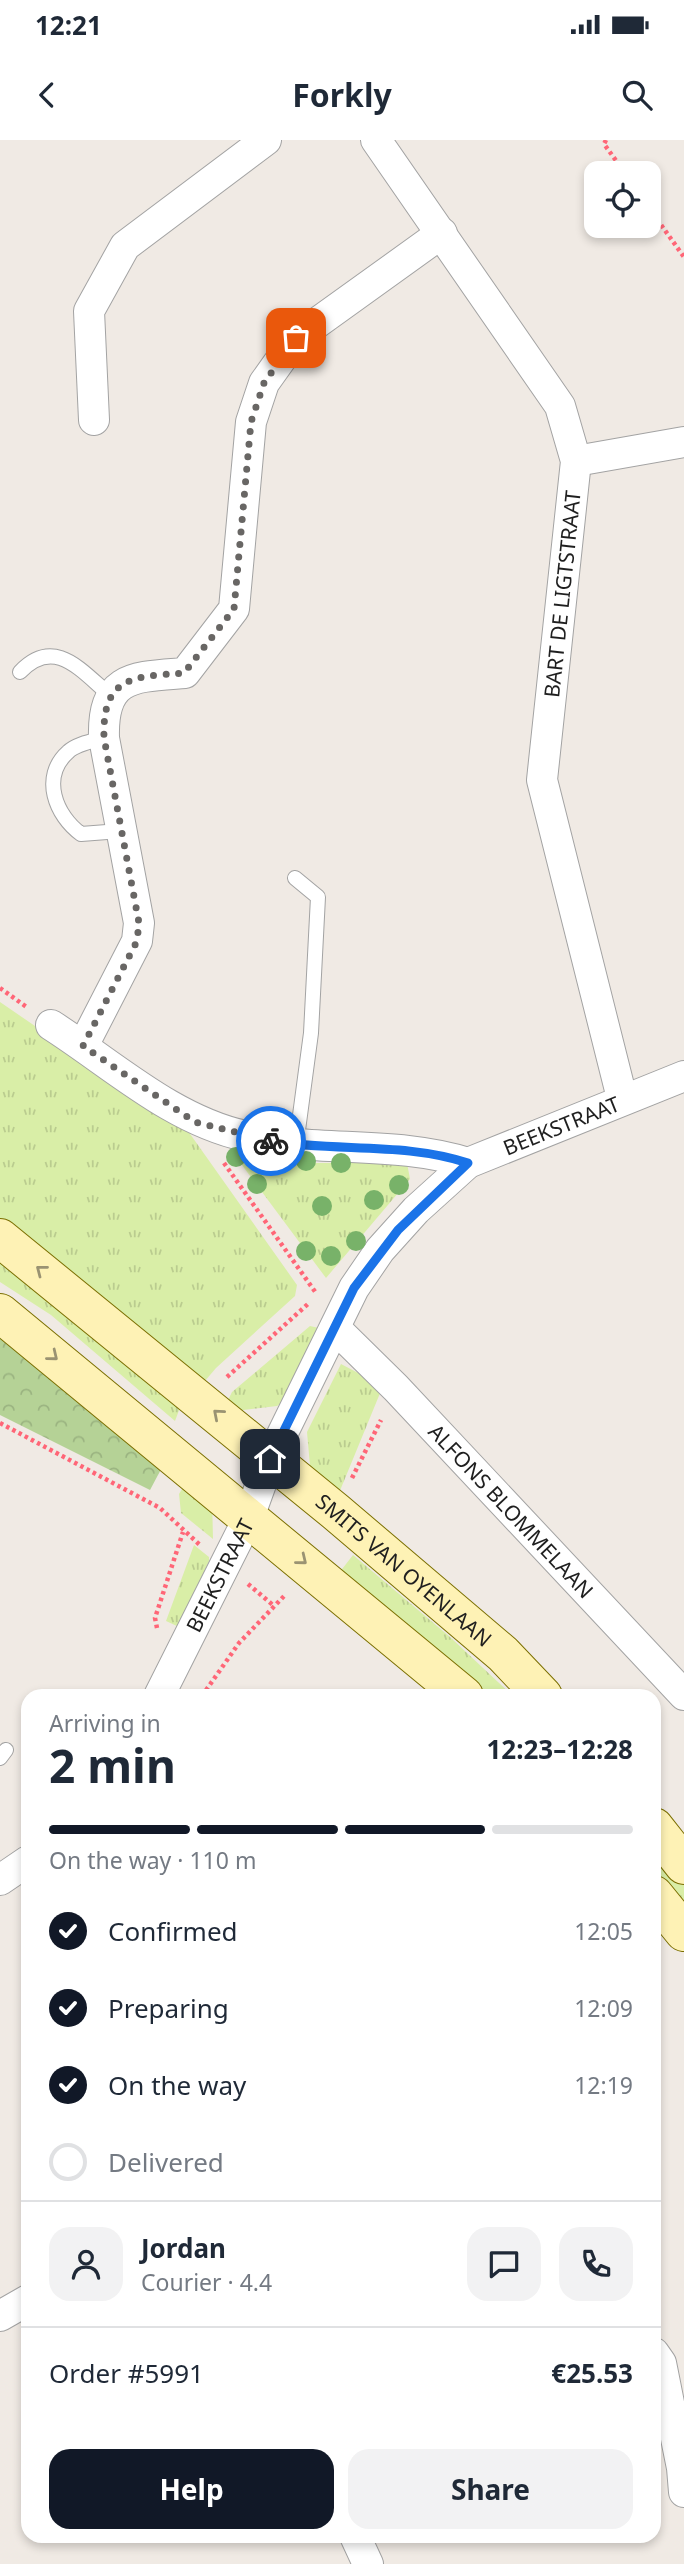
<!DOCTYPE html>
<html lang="en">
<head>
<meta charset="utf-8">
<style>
	:root { --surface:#fff; --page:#f2f2f3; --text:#1f2937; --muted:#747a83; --line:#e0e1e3; --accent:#111827 }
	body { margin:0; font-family:"Noto Sans",sans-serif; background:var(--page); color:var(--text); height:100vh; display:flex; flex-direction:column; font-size:26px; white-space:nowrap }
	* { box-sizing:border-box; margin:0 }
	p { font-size:23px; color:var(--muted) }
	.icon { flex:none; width:38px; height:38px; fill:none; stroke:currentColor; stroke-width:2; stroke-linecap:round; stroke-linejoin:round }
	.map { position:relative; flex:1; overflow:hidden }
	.drawer { position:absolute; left:21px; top:1549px; width:640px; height:854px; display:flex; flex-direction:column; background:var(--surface); border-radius:21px; box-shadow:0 4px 10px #0003 }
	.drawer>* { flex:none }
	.tools { position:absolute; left:584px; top:21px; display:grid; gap:14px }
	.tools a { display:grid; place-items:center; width:77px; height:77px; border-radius:14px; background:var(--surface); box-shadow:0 4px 10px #0003; font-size:35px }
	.pin { position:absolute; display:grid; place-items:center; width:60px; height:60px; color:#fff; margin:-30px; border-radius:14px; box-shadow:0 4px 10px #0006 }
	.courier { position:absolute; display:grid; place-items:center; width:70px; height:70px; margin:-35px; border:5px solid #1a73e8; border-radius:50%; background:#fff; color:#222; box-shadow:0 2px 9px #0007 }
	.overview em { font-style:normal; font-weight:700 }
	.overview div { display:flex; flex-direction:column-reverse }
	.overview { display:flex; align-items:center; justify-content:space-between; height:119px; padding:0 28px }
	h1 { font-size:46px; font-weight:700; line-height:52px }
	.bar { display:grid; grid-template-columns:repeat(4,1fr); gap:10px 7px; align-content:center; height:84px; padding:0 28px }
	.bar i { height:9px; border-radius:5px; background:var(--line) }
	.bar .selected { background:var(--accent) }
	.bar p { grid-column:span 4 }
	.line { display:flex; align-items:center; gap:18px; padding:0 28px; border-top:2px solid var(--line) }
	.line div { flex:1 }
	.round { display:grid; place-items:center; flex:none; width:74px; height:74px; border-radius:21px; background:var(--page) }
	ol { padding:0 28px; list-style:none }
	li { display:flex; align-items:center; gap:21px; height:77px }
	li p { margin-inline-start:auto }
	li .icon { padding:7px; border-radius:50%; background:var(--accent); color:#fff; stroke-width:4 }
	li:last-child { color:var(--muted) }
	li i { width:38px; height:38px; border:4px solid var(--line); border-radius:50% }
	.cta { display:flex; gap:14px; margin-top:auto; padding:14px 28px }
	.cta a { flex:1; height:80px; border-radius:21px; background:var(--accent); color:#fff; font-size:28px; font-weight:700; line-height:80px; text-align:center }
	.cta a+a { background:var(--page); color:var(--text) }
	.status { display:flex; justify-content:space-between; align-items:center; height:49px; padding:0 35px; background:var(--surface); direction:ltr }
	.status svg { height:19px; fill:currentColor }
	header { display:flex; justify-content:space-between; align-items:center; height:91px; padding:0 28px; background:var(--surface); font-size:32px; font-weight:700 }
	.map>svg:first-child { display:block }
</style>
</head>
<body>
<div class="status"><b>12:21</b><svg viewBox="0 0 49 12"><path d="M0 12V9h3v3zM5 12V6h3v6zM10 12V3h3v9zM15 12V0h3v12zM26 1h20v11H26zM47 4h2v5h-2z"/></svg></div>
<header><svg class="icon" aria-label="back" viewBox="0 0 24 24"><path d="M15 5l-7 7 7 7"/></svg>Forkly<svg class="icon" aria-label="search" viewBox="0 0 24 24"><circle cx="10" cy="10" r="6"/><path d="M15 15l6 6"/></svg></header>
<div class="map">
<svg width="684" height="2424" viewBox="0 0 684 2424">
	<defs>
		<pattern id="grass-tufts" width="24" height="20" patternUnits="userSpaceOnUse" patternTransform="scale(1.75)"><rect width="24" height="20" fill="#d9eea7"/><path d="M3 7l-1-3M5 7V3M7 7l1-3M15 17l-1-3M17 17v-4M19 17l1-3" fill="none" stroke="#bacc8f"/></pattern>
		<pattern id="forest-crowns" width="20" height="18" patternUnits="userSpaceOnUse" patternTransform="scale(1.75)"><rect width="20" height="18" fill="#b5d296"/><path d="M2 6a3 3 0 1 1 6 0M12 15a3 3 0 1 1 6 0" fill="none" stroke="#9bb481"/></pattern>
	</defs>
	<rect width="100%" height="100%" fill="#f0eae4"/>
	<path fill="url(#grass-tufts)" d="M0 862 188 991 297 1145 295 1156 216 1228 199 1248 0 1086Z
		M239 1012 317 1023H407L410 1039 326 1138 236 1017Z
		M0 1108 184 1257 175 1281 51 1175 0 1142Z
		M310 1186 319 1188 284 1261 277 1266 235 1271 226 1264 232 1252Z
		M341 1224 383 1246 339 1353 311 1337 307 1292Z
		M188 1339 212 1356 213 1399 181 1373 179 1354Z
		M194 1405 209 1417V1421L179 1487 166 1481Z
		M353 1415 450 1497 513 1556H482L339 1433Z
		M654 1702 684 1741V1770L655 1731Z"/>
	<path fill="url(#forest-crowns)" d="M0 1185 166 1320 150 1350 0 1275Z"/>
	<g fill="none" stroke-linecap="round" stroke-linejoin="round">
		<g stroke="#a3a3a3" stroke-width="16">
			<path id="service" d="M20 532C55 495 82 532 111 556
				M104 598C93 601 76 604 68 612 40 637 56 676 81 694L120 691
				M295 738 318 757 311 893 296 1005
				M0 1618 6 1610"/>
		</g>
		<g stroke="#a3a3a3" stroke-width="32">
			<g id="minor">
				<path d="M376 0 560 266 576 321 542 640 622 958"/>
				<path d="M94 280 89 171 125 106 266 0"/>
				<path d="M576 321 684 302"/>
				<path d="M51 885C112 924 172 980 245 996 318 1013 396 1000 468 1023"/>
				<path d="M83 906 137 801 139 783 104 598C102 535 134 537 185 533L234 469 251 282 264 243 296 198 442 93"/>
				<path id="s1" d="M335 1188 396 1248 684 1555"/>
				<path id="s2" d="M159 1556 249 1377 270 1319 354 1148 380 1110 416 1070 468 1023 684 936"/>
				<path d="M0 1740 28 1721"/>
				<path d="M0 2176 28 2160"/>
				<path d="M654 2213 661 2223 682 2328 684 2352"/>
				<path d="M355 2396 368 2424"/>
			</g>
		</g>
		<g stroke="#7b6f00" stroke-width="40">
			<g id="secondary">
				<path id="s3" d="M0 1098 336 1372 503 1514 543 1556"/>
				<path d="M0 1173 464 1556"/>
				<path d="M654 1687 684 1725"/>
				<path d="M654 1755 684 1792"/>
			</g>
		</g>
		<path stroke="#f67" stroke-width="4.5" stroke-dasharray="3.5 3.5" stroke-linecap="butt" d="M606 0 604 4 625 33
			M649 68 684 117
			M0 848 28 868
			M224 1023 316 1153
			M227 1237 309 1163
			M0 1283 160 1368 201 1406
			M352 1338 381 1280
			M248 1444 274 1466
			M157 1488 155 1478 183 1392
			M202 1556 239 1503 286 1454"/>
		<use href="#service" stroke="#fff" stroke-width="14"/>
		<use href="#minor" stroke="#fff" stroke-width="30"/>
		<use href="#secondary" stroke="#fef2b5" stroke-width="38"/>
	</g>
	<g fill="#78b269">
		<circle cx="272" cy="1016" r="10"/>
		<circle cx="236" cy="1017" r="10"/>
		<circle cx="306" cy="1021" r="10"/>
		<circle cx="341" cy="1023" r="10"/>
		<circle cx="257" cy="1044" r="10"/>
		<circle cx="399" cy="1045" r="10"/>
		<circle cx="374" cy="1060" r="10"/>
		<circle cx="322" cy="1066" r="10"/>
		<circle cx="356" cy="1101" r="10"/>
		<circle cx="306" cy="1111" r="10"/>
		<circle cx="331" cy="1116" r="10"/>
	</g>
	<defs><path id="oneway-chevron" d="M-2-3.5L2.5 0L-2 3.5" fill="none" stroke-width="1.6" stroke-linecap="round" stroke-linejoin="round" transform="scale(1.75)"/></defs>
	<g stroke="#9a9372">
		<use href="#oneway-chevron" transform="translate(41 1130) rotate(-142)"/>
		<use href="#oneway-chevron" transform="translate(53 1216) rotate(39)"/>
		<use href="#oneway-chevron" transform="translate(218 1274) rotate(-139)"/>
		<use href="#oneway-chevron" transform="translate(302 1420) rotate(39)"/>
	</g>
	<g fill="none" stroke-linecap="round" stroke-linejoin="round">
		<path stroke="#686664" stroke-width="7" stroke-dasharray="0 12.6" d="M271 1001 195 982 83 906 137 801 139 783 104 598C102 535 134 537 184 533L234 469 251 282 264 243 296 198"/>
		<path stroke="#1a73e8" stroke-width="9" d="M270 1319 354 1148 398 1090 468 1023C404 1002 337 1012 271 1001"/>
	</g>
	<g text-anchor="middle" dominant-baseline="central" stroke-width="6" stroke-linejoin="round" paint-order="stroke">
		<g font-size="21" fill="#1f1f1f" stroke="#fff">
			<text transform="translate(562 454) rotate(-84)">BART DE LIGTSTRAAT</text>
			<text stroke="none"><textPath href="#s2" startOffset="723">BEEKSTRAAT</textPath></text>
			<text stroke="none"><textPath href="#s1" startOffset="254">ALFONS BLOMMELAAN</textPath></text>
			<text stroke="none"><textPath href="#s3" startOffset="523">SMITS VAN OYENLAAN</textPath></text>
			<text stroke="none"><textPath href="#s2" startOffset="135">BEEKSTRAAT</textPath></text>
		</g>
	</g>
</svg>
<div class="tools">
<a><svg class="icon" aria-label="locate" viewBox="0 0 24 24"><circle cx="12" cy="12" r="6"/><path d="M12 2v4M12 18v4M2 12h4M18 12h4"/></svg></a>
</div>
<div class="pin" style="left:296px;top:198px;background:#ea580c"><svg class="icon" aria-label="bag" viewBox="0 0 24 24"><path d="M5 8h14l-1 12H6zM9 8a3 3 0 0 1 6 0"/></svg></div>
<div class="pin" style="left:270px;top:1319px;background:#1f2937"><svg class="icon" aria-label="home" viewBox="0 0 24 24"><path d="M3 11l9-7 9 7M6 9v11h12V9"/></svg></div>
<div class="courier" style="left:271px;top:1001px"><svg class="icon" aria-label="bike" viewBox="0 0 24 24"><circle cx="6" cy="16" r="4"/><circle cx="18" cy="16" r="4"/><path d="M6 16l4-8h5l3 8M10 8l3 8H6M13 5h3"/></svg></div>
<section class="drawer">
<div class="overview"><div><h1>2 min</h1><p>Arriving in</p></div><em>12:23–12:28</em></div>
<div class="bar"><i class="selected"></i><i class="selected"></i><i class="selected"></i><i></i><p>On the way · 110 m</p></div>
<ol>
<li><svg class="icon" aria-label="check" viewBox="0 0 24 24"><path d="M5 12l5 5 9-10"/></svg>Confirmed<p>12:05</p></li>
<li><svg class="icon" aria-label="check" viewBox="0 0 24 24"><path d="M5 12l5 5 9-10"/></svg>Preparing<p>12:09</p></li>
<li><svg class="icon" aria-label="check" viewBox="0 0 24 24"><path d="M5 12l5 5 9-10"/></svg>On the way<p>12:19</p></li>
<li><i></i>Delivered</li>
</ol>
<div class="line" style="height:126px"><a class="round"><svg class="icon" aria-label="person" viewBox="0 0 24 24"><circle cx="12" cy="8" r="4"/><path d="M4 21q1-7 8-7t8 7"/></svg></a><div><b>Jordan</b><p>Courier · 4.4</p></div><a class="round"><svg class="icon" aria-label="chat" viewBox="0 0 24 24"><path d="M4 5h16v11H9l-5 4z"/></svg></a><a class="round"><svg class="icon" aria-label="phone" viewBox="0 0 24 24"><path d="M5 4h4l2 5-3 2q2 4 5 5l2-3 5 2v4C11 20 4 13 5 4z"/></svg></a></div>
<div class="line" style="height:91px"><div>Order #5991</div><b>€25.53</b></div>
<div class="cta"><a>Help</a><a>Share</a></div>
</section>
</div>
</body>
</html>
